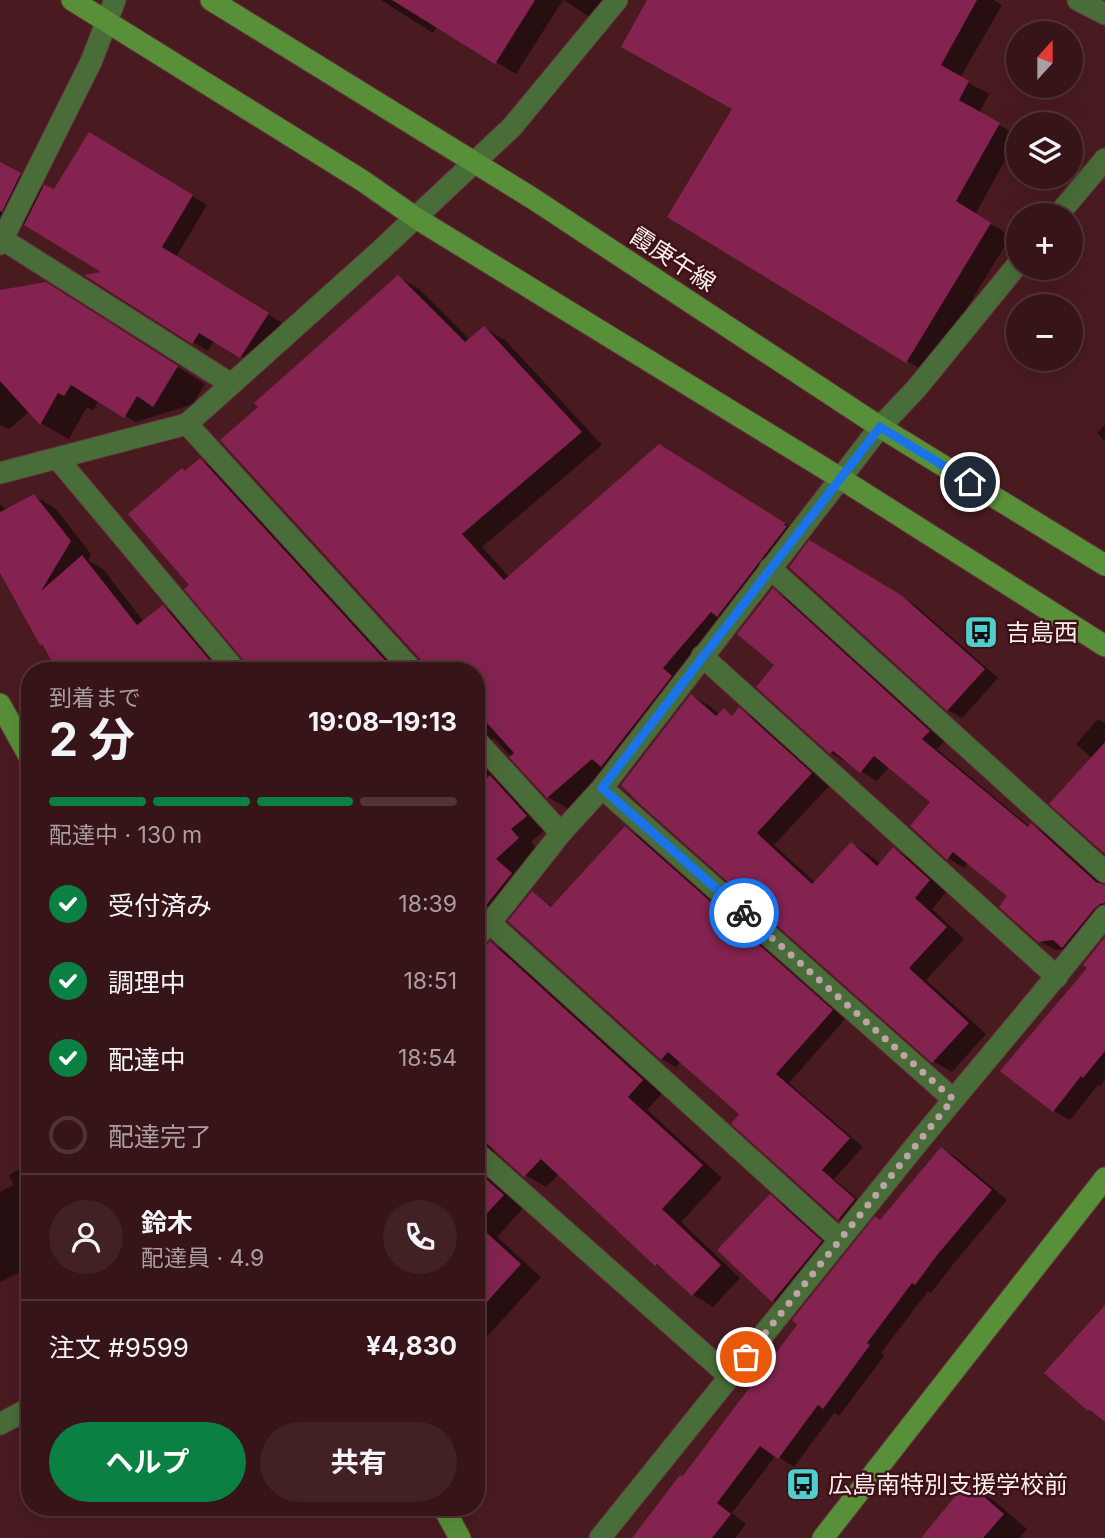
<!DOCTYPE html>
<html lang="ja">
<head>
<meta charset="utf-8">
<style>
	:root { --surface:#371418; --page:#422125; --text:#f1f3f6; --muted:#aa9ea2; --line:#513337; --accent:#0b8043 }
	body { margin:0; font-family:Inter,"Noto Sans JP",sans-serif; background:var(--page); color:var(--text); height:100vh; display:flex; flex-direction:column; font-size:26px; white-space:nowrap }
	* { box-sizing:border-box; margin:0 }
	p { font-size:23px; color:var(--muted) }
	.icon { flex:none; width:38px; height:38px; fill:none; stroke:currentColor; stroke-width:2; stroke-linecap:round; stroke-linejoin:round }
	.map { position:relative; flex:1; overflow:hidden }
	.drawer { position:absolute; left:21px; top:662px; width:464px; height:854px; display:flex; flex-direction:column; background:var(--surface); border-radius:28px; box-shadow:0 7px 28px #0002,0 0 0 2px var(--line) }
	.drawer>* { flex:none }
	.needle { width:46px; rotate:21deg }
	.fabs { position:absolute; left:1006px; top:21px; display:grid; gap:14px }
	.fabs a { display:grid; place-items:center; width:77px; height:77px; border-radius:50%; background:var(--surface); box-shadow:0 7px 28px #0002,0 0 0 2px var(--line); font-size:35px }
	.pin { position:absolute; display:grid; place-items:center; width:60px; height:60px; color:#fff; margin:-30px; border:4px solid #fff; border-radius:50%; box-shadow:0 2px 7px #0007 }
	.courier { position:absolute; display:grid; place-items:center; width:70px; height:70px; margin:-35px; border:5px solid #1a73e8; border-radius:50%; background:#fff; color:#222; box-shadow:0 2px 9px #0007 }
	.head em { font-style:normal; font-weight:700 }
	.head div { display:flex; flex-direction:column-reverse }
	.head { display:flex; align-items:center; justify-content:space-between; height:119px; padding:0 28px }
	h1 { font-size:46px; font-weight:700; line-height:52px }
	.bar { display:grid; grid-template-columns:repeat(4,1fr); gap:10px 7px; align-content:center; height:84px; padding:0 28px }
	.bar i { height:9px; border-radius:5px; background:var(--line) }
	.bar .selected { background:var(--accent) }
	.bar p { grid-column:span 4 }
	.line { display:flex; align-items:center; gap:18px; padding:0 28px; border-top:2px solid var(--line) }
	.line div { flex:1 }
	.round { display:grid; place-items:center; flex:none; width:74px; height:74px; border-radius:37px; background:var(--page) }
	ol { padding:0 28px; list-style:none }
	li { display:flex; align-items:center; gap:21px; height:77px }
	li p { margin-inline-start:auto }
	li .icon { padding:7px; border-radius:50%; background:var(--accent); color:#fff; stroke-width:4 }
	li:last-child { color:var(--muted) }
	li i { width:38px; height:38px; border:4px solid var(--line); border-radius:50% }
	.primary-button { display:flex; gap:14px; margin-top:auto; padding:14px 28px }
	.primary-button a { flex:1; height:80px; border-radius:42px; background:var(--accent); color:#fff; font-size:28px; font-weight:700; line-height:80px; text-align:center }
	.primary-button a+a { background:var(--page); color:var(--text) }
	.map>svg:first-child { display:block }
</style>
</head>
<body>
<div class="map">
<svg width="1105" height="1538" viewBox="0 0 1105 1538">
	<rect width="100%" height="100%" fill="#491b20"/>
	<path fill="#0007" d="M381 0H563L516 74 437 26 433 33Z
		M564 0H610L594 20Z
		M664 0H994L1002 5 960 78 989 94 979 113 1018 136 975 215 1011 236 927 373 907 361 735 109Z
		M104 143 207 205 176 257 282 323 256 365 214 340 208 351 193 342 106 273 15 218 0 248V164L44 188 55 192Z
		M398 277 419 289 470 340 484 328 505 340 602 445 482 547 509 577 680 459 805 536 612 771 569 809 548 797 494 738 487 742 547 828 531 842 539 851 516 872 532 886 487 940 481 950 491 943 511 955 663 1092 647 1110 722 1178 681 1222 740 1278 713 1307 693 1295 667 1271 656 1265 559 1174 546 1187 525 1175 497 1150 493 1151 486 1155 524 1207 497 1237 541 1277 485 1339 476 1334V670H427Z
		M0 292 74 301 205 384 193 404 136 422 99 400 93 411 87 407 69 439 42 424 30 411 9 429 0 425Z
		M1105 425V441L1097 433Z
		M200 460 221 472 402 670H250V668L192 585 186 472Z
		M34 496 55 508 91 554 88 560 103 569 144 622 163 607 184 619 227 670H147L135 654 105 670H59L46 647 41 644 0 570V505L8 510Z
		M810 542 915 605 998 678 962 718 948 710Z
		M773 590 789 600 945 741 937 749 1030 827 1032 825 1048 835 1105 886V924L1067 949 1056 950 1039 941 1010 896 968 862 964 868 948 858 933 802 890 766 877 781 831 753 777 665Z
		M692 696 710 706 720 715 724 711 734 717 740 710 758 720 830 785 774 845 816 883 851 844 870 855 881 865 894 849 912 860 947 891 932 909 964 939 926 980 986 1034 952 1072 933 1061 643 805Z
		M1098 719 1105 723V852L1092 758 1076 744Z
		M625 828 639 836 845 1019 789 1083 863 1147 834 1179 868 1208 853 1227 839 1219 733 1123 742 1114 681 1061 676 1067 662 1059 533 893 553 907Z
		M1105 940V1080L1100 1086 1098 1085 1070 1120 1054 1111 1090 968Z
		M942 1149 957 1158 1007 1200 954 1263 931 1293 928 1291 881 1353 884 1356 839 1416 834 1413 794 1467 776 1455 732 1513 746 1524 735 1538H634L683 1479Z
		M30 1164V1293L19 1273 0 1282V1192L14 1185 9 1175Z
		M770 1196 783 1204 834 1250 787 1308 773 1301 719 1250Z
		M967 1485 992 1499 1027 1529 1019 1538H923Z"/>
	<path fill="#842350" d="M392 0H535L495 64Z
		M647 0H977L941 65 969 81 959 100 1000 123 956 201 991 223 906 363 667 217 732 109 621 47Z
		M89 132 193 195 162 247 269 313 240 358 199 333 192 344 84 275 101 272 24 225 44 185 54 189Z
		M0 162 21 173 2 212 0 211Z
		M398 275 465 342 484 326 582 432 462 534 504 580 659 444 785 523 784 525 787 526 717 617 711 612 663 668 672 676 601 767 592 759 547 798 509 757 514 753 476 711V670H425L422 661 220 440 258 407 254 403Z
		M46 282 178 366 153 407 137 396 124 418 71 385 64 396 58 393 40 425 0 381V290Z
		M200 458 394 670H248L245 662 184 589 189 585 128 514 182 468 185 471Z
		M34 494 71 541 41 591 82 555 137 625 163 605 218 670H57L42 644 40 645 0 573V512Z
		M809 540 901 595 985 669 947 711 789 567Z
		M773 588 930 731 922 739 1028 827 1031 823 1096 882 1105 885V903L1100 904 1095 908 1062 948 1053 940 1038 942 999 907 1007 896 953 852 947 860 910 826 930 802 874 756 860 773 833 751 830 754 756 687 774 665 737 634Z
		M691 694 716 716 724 708 732 716 739 707 812 773 757 833 812 884 851 842 877 866 893 847 930 880 915 898 947 927 909 968 969 1023 932 1063 642 806 621 785Z
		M1105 742V854L1049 804Z
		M490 775 527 816 511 829 519 838 496 859 512 873 476 918V787Z
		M625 826 833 1010 776 1074 850 1138 822 1170 855 1199 838 1220 731 1124 739 1114 668 1052 661 1060 508 921 532 891 551 907Z
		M1105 937V1051L1083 1078 1081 1076 1053 1112 1000 1071 1087 968 1083 965Z
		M490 941 643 1080 628 1097 703 1165 662 1209 721 1265 692 1296 657 1264 655 1266 541 1159 524 1177 485 1142 476 1139V950L485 947Z
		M941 1147 992 1190 938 1254 915 1285 912 1283 867 1343 870 1345 823 1409 818 1405 778 1459 760 1446 717 1503 731 1514 712 1538H632L680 1475 682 1477 797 1325 792 1320 875 1216 880 1220Z
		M476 1170 504 1195 477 1224 521 1264 476 1314Z
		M770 1194 822 1241 772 1302 717 1250Z
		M1105 1305V1422L1089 1409 1088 1411 1044 1373Z
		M967 1482 1004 1514 983 1538H921Z"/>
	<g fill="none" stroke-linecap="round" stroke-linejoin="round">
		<g stroke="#62393d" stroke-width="23">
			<path id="street" d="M1078 0 1105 14
				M1058 215 1105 159
				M2 239 231 384
				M0 244 91 62 115 0
				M187 424 412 670
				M57 458 235 670
				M0 473 187 424 382 249 512 127 617 0
				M770 568 1105 872
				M702 656 1057 977
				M476 740 561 833
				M602 788 953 1099
				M490 923 839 1239
				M476 937 490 923 561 833 602 788 880 427 916 389 1018 264
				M476 1152 730 1377
				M0 1424 30 1408
				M600 1538C706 1407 810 1275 916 1145 979 1068 1044 993 1105 916"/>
		</g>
		<g stroke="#62393d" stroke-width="23">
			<path id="secondary" d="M72 0 363 181 416 218 840 478 1105 646
				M211 0 532 198 880 427 1105 565
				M0 704 30 758
				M443 1507 460 1538
				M823 1538 1105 1178"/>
		</g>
		<use href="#street" stroke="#496d38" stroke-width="21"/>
		<use href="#secondary" stroke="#589039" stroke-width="21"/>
	</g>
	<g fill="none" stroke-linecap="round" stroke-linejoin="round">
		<path stroke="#bda5a7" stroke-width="7" stroke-dasharray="0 12.6" d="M744 913 953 1099 746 1357"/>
		<path stroke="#1a73e8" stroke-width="9" d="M744 913 602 788 880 427 970 482"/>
	</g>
	<defs>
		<g id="bus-square" transform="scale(1.75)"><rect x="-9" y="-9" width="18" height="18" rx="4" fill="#52cdce" stroke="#3d1116"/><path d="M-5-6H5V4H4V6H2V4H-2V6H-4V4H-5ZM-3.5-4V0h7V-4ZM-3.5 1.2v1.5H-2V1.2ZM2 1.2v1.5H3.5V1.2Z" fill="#111"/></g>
	</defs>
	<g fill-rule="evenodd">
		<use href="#bus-square" x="981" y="632"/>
		<use href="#bus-square" x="803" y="1484"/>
	</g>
	<g text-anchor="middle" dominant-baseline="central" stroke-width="5" stroke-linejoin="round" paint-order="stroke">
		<g font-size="24" fill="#fcefef" stroke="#3d1116">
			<text transform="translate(673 259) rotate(33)">霞庚午線</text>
		</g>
		<g font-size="24" fill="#fcefef" stroke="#3d1116" text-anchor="start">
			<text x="1006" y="632">吉島西</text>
			<text x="828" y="1484">広島南特別支援学校前</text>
		</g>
	</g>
</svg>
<div class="fabs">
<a><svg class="needle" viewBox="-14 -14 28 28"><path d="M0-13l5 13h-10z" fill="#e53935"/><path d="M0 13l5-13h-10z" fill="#aa9ea2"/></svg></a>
<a><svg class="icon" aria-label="layers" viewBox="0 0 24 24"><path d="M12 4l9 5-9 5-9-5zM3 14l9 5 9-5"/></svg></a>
<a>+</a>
<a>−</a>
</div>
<div class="pin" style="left:746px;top:1357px;background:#ea580c"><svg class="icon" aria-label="bag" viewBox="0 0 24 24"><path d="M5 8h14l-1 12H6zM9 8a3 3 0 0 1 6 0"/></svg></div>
<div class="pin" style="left:970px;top:482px;background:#1f2937"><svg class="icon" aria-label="home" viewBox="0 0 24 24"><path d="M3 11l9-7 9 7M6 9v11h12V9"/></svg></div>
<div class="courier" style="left:744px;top:913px"><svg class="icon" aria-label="bike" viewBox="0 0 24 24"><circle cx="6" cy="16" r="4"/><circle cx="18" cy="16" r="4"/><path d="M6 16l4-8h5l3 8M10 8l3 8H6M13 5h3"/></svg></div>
<section class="drawer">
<div class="head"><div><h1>2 分</h1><p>到着まで</p></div><em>19:08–19:13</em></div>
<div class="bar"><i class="selected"></i><i class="selected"></i><i class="selected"></i><i></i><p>配達中 · 130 m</p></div>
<ol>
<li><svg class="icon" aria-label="check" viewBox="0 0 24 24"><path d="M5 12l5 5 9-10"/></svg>受付済み<p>18:39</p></li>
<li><svg class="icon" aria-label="check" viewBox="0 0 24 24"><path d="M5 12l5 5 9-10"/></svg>調理中<p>18:51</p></li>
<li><svg class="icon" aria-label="check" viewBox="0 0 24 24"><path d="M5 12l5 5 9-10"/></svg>配達中<p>18:54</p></li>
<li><i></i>配達完了</li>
</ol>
<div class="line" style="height:126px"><a class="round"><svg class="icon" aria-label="person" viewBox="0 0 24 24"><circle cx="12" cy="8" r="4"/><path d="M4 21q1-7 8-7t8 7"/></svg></a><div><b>鈴木</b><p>配達員 · 4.9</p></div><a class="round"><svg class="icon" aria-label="phone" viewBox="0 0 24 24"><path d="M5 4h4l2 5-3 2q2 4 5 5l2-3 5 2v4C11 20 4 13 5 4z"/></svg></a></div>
<div class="line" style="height:91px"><div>注文 #9599</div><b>¥4,830</b></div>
<div class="primary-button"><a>ヘルプ</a><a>共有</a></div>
</section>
</div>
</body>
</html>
